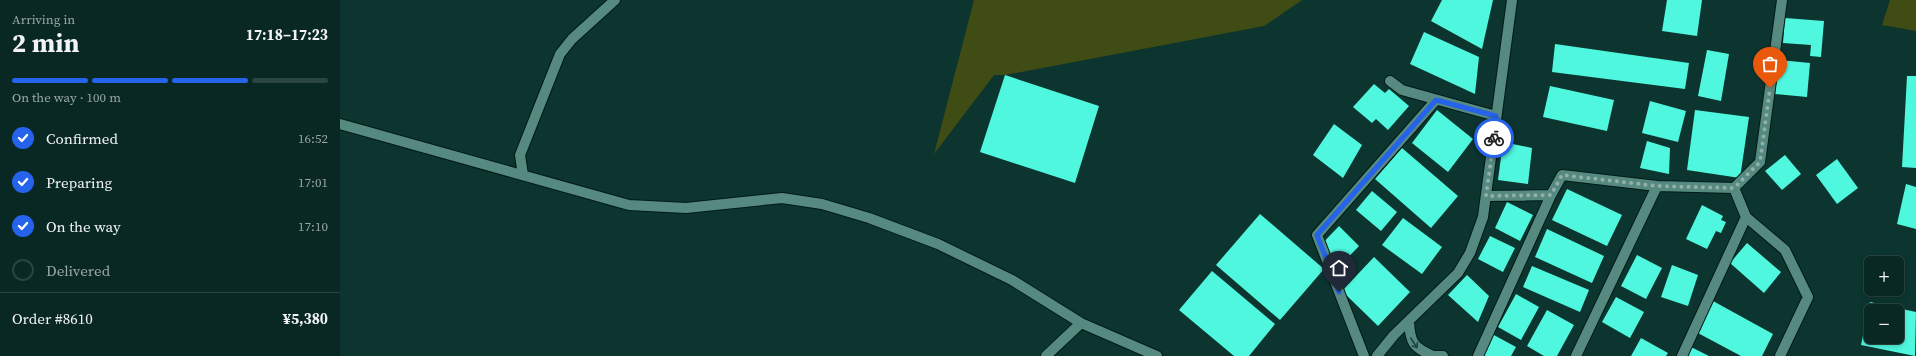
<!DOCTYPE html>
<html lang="en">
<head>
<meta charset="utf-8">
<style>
	:root { --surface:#092823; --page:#12302b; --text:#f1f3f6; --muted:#99a6a6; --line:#294441; --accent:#2563eb }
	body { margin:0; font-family:"Source Serif 4",serif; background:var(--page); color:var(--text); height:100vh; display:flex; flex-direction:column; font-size:15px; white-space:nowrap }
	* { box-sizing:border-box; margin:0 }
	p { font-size:13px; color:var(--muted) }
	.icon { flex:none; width:22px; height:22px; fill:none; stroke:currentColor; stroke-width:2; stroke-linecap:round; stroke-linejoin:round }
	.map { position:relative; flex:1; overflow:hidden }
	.side { display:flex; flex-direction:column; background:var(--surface); width:340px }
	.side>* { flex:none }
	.controls { position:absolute; left:1524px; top:256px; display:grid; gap:8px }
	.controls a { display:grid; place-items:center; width:40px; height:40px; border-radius:6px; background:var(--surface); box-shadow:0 2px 6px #0003,0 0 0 1px var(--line); font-size:20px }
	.pin { position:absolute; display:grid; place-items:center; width:34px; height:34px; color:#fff; margin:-41px -17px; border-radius:50% 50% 50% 0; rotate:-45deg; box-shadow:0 0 4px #0007 }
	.pin .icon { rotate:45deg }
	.courier { position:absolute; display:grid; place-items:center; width:40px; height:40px; margin:-20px; border:3px solid #2563eb; border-radius:50%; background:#fff; color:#222; box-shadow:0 1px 5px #0007 }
	.overview em { font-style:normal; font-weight:700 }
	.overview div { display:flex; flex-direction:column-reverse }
	.overview { display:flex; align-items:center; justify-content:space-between; height:68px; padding:0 12px }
	h1 { font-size:26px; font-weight:700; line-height:30px }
	.bar { display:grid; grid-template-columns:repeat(4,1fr); gap:6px 4px; align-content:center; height:48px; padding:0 12px }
	.bar i { height:5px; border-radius:3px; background:var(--line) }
	.bar .active { background:var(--accent) }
	.bar p { grid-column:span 4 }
	.line { display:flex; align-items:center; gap:10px; padding:0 12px; border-top:1px solid var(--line) }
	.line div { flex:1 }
	ol { padding:0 12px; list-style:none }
	li { display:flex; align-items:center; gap:12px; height:44px }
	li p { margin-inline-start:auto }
	li .icon { padding:4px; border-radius:50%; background:var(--accent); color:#fff; stroke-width:4 }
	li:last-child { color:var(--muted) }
	li i { width:22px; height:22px; border:2px solid var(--line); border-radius:50% }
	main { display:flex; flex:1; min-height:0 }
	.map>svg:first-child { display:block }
</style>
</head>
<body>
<main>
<section class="side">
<div class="overview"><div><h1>2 min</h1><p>Arriving in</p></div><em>17:18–17:23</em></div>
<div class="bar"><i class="active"></i><i class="active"></i><i class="active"></i><i></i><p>On the way · 100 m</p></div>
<ol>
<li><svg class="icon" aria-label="check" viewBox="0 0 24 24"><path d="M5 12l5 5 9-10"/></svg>Confirmed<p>16:52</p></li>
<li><svg class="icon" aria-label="check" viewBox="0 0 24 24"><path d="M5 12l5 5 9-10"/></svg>Preparing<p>17:01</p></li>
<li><svg class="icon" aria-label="check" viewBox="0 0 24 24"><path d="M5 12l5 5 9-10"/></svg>On the way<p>17:10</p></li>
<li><i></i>Delivered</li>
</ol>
<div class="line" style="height:52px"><div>Order #8610</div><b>¥5,380</b></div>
</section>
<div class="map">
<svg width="1576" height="356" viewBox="0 0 1576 356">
	<rect width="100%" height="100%" fill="#0c352f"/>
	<path fill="#3f4c14" d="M634 0H962L924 26 665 75H654L594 154Z
		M1550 0H1576V31L1542 25Z"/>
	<path fill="#50f7df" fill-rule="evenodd" d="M1102 0H1153L1142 49 1091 21Z
		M1327 0H1362L1357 36 1322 31Z
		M1445 18 1484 21 1481 57 1470 56 1471 45 1443 43Z
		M1084 32 1139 57 1135 94 1070 64Z
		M1215 44 1349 63 1345 89 1212 72Z
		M1367 50 1389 54 1381 101 1358 96Z
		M1439 60 1470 63 1467 97 1435 94Z
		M665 75 759 106 735 183 640 152Z
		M1567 76H1576V168L1562 167Z
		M1034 84 1045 93 1049 89 1069 106 1048 130 1036 119 1032 123 1013 107Z
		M1210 86 1274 100 1267 131 1203 117Z
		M1310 101 1346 111 1338 142 1302 133Z
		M1097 110 1133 139 1108 172 1072 143Z
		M1355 110 1409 117 1400 178 1347 170Z
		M994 124 1022 145 1003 178 973 155Z
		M1307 141 1330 148 1329 174 1300 168Z
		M1163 142 1192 148 1188 184 1158 180Z
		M1062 148 1118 196 1091 228 1035 179Z
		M1445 155 1461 174 1442 190 1425 171Z
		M1497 159 1518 188 1497 204 1476 175Z
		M1566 184 1576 187V229L1557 224Z
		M1227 189 1282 215 1267 246 1212 220Z
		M1032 191 1057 212 1041 231 1016 210Z
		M1167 202 1193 215 1180 241 1155 228Z
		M1362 205 1383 216 1381 220 1386 222 1381 233 1376 231 1367 249 1346 239Z
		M920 214 984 269 940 320 876 265Z
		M1063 218 1102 247 1082 274 1042 245Z
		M999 226 1019 246 998 268 977 249Z
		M1207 229 1264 256 1252 283 1195 257Z
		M1150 236 1175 248 1163 272 1138 259Z
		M1407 243 1441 272 1424 293 1390 263Z
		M1297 255 1322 268 1306 299 1281 286Z
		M1034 257 1070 292 1038 326 1002 291Z
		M1332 265 1358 275 1348 306 1321 297Z
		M1192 266 1249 290 1240 312 1183 287Z
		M872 271 935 324 909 356H894L839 310Z
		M1127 275 1149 296 1138 322 1108 295Z
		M1176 294 1199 307 1181 340 1158 327Z
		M1276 297 1304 312 1290 338 1262 322Z
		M1373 301 1433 334 1422 356H1401L1356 332Z
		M1530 302 1576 312 1575 356 1521 345ZM1531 311H1557V337H1531Z
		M1207 310 1234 325 1217 356H1204L1187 346Z
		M1152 334 1176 347 1171 356H1139Z
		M1301 338 1328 353 1326 356H1291Z
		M1349 346 1369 356H1344Z"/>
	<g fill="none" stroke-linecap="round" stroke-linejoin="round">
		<g stroke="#011b17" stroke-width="12">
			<path id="street" d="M1050 81 1062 90 1156 116
				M0 124 289 205 346 208 442 198 482 204 529 218 598 244 672 280 741 323 817 356
				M183 175 180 155 220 54 232 39 275 0
				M1211 195 1222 175 1317 186 1394 188
				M1406 217 1445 250 1468 297 1440 356
				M1069 321C1070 343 1073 347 1093 356
				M706 356 741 323
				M1024 356 977 235 1096 100
				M1037 356 1054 335 1118 273 1130 253 1143 217 1172 0
				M1090 356H1103
				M1138 356 1211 195 1146 196
				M1236 356 1317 186
				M1342 356 1406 217 1394 188 1420 162 1442 0"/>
		</g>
		<use href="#street" stroke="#568a80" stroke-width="10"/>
	</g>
	<defs><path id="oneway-shaft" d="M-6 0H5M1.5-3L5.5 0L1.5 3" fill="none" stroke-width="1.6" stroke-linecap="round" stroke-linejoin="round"/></defs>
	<use stroke="#1b4840" href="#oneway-shaft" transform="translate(1074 343) rotate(57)"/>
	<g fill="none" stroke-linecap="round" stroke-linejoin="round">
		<path stroke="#91b0aa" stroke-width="4" stroke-dasharray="0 7.2" d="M1154 138 1146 196 1211 195 1222 175 1317 186 1394 188 1420 162 1430 88"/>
		<path stroke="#2563eb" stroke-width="5" d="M999 292 977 235 1096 100 1156 116 1154 138"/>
	</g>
</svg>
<div class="controls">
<a>+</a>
<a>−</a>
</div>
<div class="pin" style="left:1430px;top:88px;background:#ea580c"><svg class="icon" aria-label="bag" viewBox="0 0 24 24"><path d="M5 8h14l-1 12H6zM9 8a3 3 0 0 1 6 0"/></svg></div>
<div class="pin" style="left:999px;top:292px;background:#1f2937"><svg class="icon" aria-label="home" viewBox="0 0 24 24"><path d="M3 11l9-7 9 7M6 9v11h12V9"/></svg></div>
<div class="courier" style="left:1154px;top:138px"><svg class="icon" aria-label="bike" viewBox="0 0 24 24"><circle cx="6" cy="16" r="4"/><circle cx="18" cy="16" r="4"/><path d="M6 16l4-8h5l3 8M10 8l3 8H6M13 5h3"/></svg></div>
</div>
</main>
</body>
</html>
